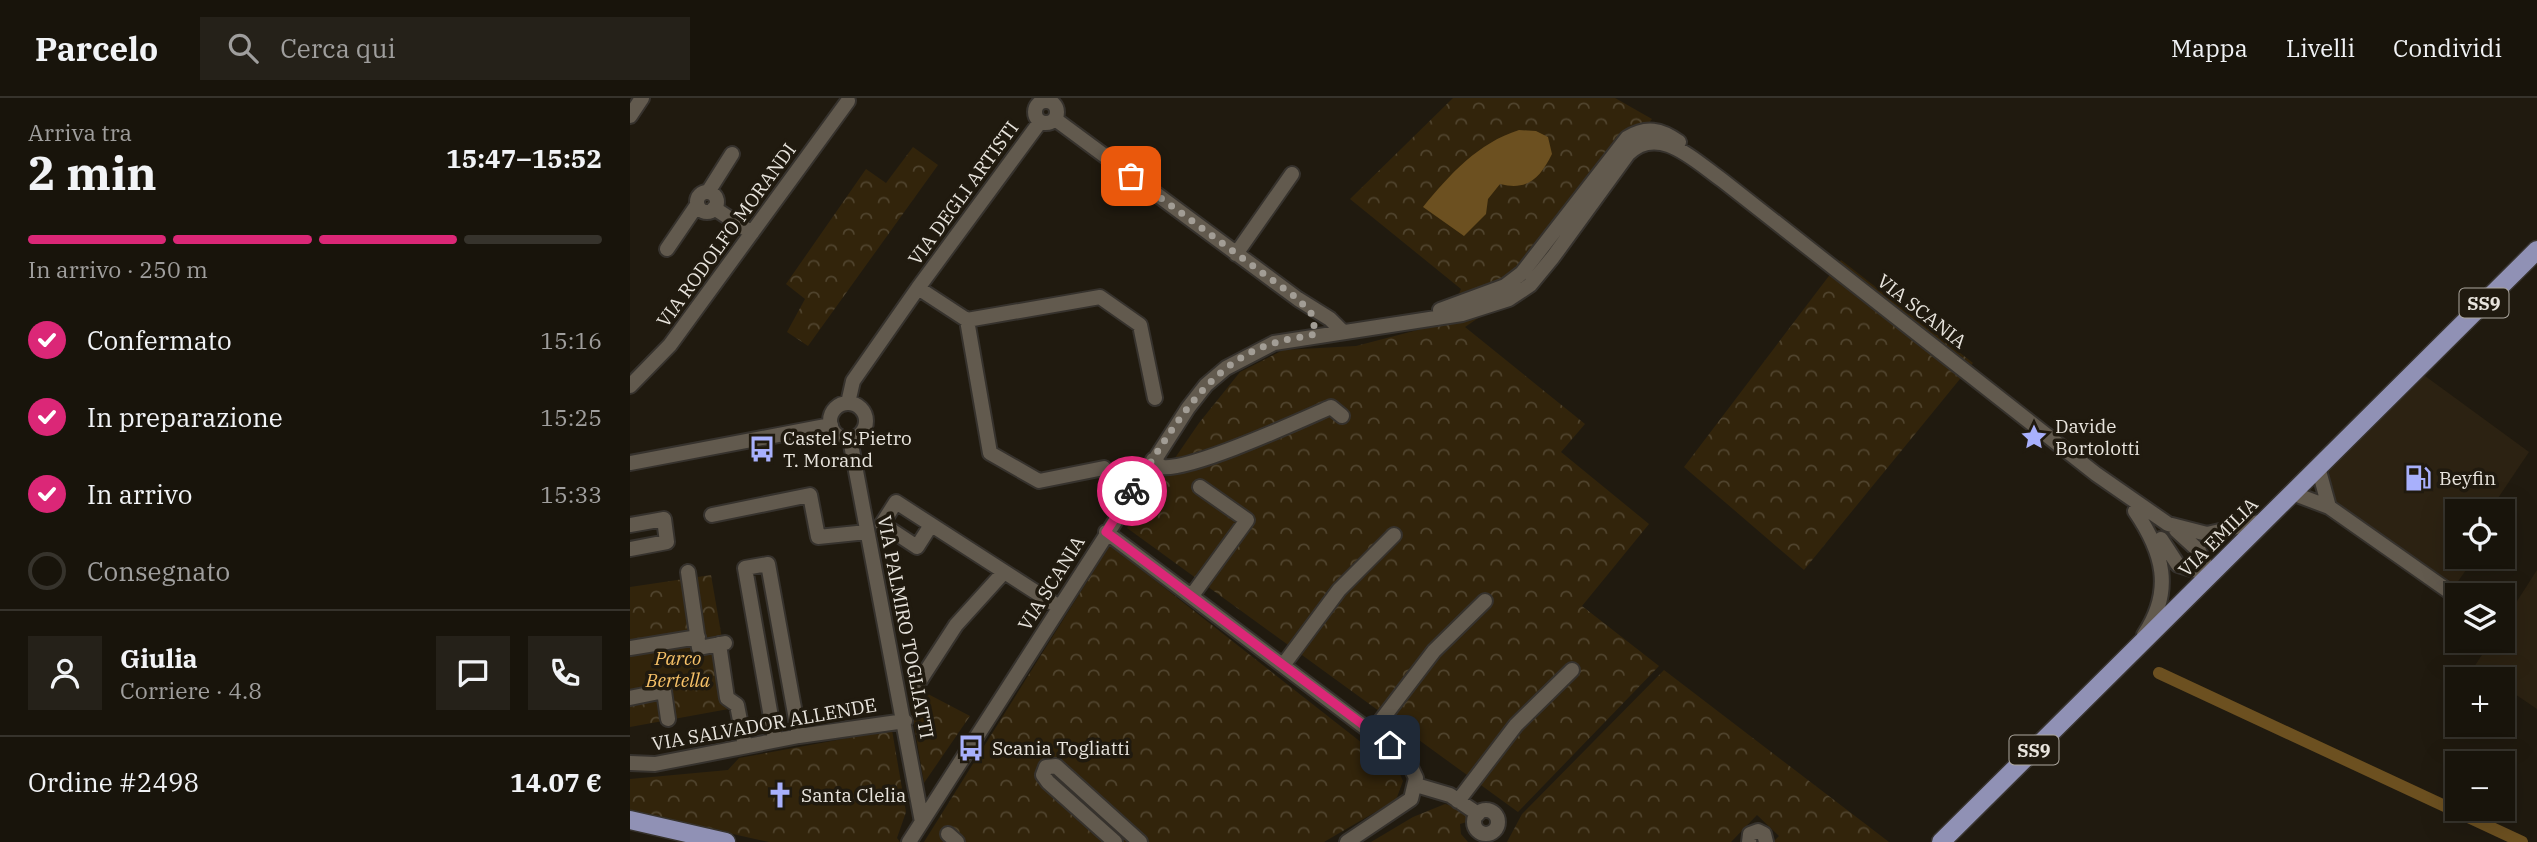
<!DOCTYPE html>
<html lang="it">
<head>
<meta charset="utf-8">
<style>
	:root { --surface:#18140b; --page:#252119; --text:#f1f3f6; --muted:#9f9e9d; --line:#36332c; --accent:#db2777 }
	body { margin:0; font-family:"IBM Plex Serif",serif; background:var(--page); color:var(--text); height:100vh; display:flex; flex-direction:column; font-size:26px; white-space:nowrap }
	* { box-sizing:border-box; margin:0 }
	p { font-size:23px; color:var(--muted) }
	.icon { flex:none; width:38px; height:38px; fill:none; stroke:currentColor; stroke-width:2; stroke-linecap:round; stroke-linejoin:round }
	.map { position:relative; flex:1; overflow:hidden }
	.drawer { display:flex; flex-direction:column; background:var(--surface); width:630px }
	.drawer>* { flex:none }
	.buttons { position:absolute; left:1815px; top:401px; display:grid; gap:14px }
	.buttons a { display:grid; place-items:center; width:70px; height:70px; border-radius:0px; background:var(--surface); box-shadow:0 7px 28px #0002,0 0 0 2px var(--line); font-size:35px }
	.pin { position:absolute; display:grid; place-items:center; width:60px; height:60px; color:#fff; margin:-30px; border-radius:14px; box-shadow:0 4px 10px #0006 }
	.courier { position:absolute; display:grid; place-items:center; width:70px; height:70px; margin:-35px; border:5px solid #db2777; border-radius:50%; background:#fff; color:#222; box-shadow:0 2px 9px #0007 }
	.overview em { font-style:normal; font-weight:700 }
	.overview div { display:flex; flex-direction:column-reverse }
	.overview { display:flex; align-items:center; justify-content:space-between; height:119px; padding:0 28px }
	h1 { font-size:46px; font-weight:700; line-height:52px }
	.bar { display:grid; grid-template-columns:repeat(4,1fr); gap:10px 7px; align-content:center; height:84px; padding:0 28px }
	.bar i { height:9px; border-radius:5px; background:var(--line) }
	.bar .active { background:var(--accent) }
	.bar p { grid-column:span 4 }
	.line { display:flex; align-items:center; gap:18px; padding:0 28px; border-top:2px solid var(--line) }
	.line div { flex:1 }
	.round { display:grid; place-items:center; flex:none; width:74px; height:74px; border-radius:0px; background:var(--page) }
	ol { padding:0 28px; list-style:none }
	li { display:flex; align-items:center; gap:21px; height:77px }
	li p { margin-inline-start:auto }
	li .icon { padding:7px; border-radius:50%; background:var(--accent); color:#fff; stroke-width:4 }
	li:last-child { color:var(--muted) }
	li i { width:38px; height:38px; border:4px solid var(--line); border-radius:50% }
	header { display:flex; align-items:center; gap:42px; box-sizing:border-box; height:98px; padding:0 35px; background:var(--surface); border-bottom:2px solid var(--line) }
	header strong { font-size:33px }
	nav { display:flex; gap:38px; margin-inline-start:auto; font-size:24px }
	.search { width:490px; height:63px; background:var(--page); display:flex; align-items:center; gap:18px; box-sizing:border-box; padding:0 24px; border-radius:0px; color:var(--muted); font-size:26px }
	main { display:flex; flex:1; min-height:0 }
	.map>svg:first-child { display:block }
</style>
</head>
<body>
<header>
<strong>Parcelo</strong>
<div class="search"><svg class="icon" aria-label="search" viewBox="0 0 24 24"><circle cx="10" cy="10" r="6"/><path d="M15 15l6 6"/></svg>Cerca qui</div>
<nav><a>Mappa</a><a>Livelli</a><a>Condividi</a></nav>
</header>
<main>
<section class="drawer">
<div class="overview"><div><h1>2 min</h1><p>Arriva tra</p></div><em>15:47–15:52</em></div>
<div class="bar"><i class="active"></i><i class="active"></i><i class="active"></i><i></i><p>In arrivo · 250 m</p></div>
<ol>
<li><svg class="icon" aria-label="check" viewBox="0 0 24 24"><path d="M5 12l5 5 9-10"/></svg>Confermato<p>15:16</p></li>
<li><svg class="icon" aria-label="check" viewBox="0 0 24 24"><path d="M5 12l5 5 9-10"/></svg>In preparazione<p>15:25</p></li>
<li><svg class="icon" aria-label="check" viewBox="0 0 24 24"><path d="M5 12l5 5 9-10"/></svg>In arrivo<p>15:33</p></li>
<li><i></i>Consegnato</li>
</ol>
<div class="line" style="height:126px"><a class="round"><svg class="icon" aria-label="person" viewBox="0 0 24 24"><circle cx="12" cy="8" r="4"/><path d="M4 21q1-7 8-7t8 7"/></svg></a><div><b>Giulia</b><p>Corriere · 4.8</p></div><a class="round"><svg class="icon" aria-label="chat" viewBox="0 0 24 24"><path d="M4 5h16v11H9l-5 4z"/></svg></a><a class="round"><svg class="icon" aria-label="phone" viewBox="0 0 24 24"><path d="M5 4h4l2 5-3 2q2 4 5 5l2-3 5 2v4C11 20 4 13 5 4z"/></svg></a></div>
<div class="line" style="height:91px"><div>Ordine #2498</div><b>14.07 €</b></div>
</section>
<div class="map">
<svg width="1907" height="744" viewBox="0 0 1907 744">
	<defs>
		<pattern id="park-crowns" width="20" height="18" patternUnits="userSpaceOnUse" patternTransform="scale(1.75)"><rect width="20" height="18" fill="#32240b"/><path d="M2 6a3 3 0 1 1 6 0M12 15a3 3 0 1 1 6 0" fill="none" stroke="#50442e"/></pattern>
	</defs>
	<rect width="100%" height="100%" fill="#201a0f"/>
	<path fill="#2c2212" d="M1791 275 1899 354 1866 403 1878 410 1873 418 1872 413H1827V458L1845 459 1822 492 1698 400 1696 375Z
		M1907 472V611L1873 588 1872 581H1862L1844 569 1861 543 1872 542 1873 525Z"/>
	<path fill="url(#park-crowns)" d="M823 0H985L1022 21 891 191 835 229 955 326 931 354 1019 426 952 508 1029 568 888 714 497 430 569 325 610 274 653 252 726 248 826 222 820 217 831 191 720 101Z
		M283 49 308 67 178 248 157 234 175 201 156 186 236 71 256 85Z
		M1211 162 1343 265 1174 472 1054 369Z
		M480 447 769 674 773 683 766 702 694 744H294Z
		M81 477 104 610 0 629V489Z
		M1034 572 1242 731 1259 744H1143L1149 738 1127 717 1101 744H877L892 716Z
		M277 585 340 618 294 685Z
		M262 632 276 714 267 740 270 744H139L0 713V681L98 672 109 660Z
		M815 706 833 711 840 723 830 726 831 736 838 744H741L783 719Z"/>
	<path fill="#32240b" d="M64 538 70 583 0 595V548Z"/>
	<path fill="#6c5020" d="M889 32 906 33 918 39 922 56C910 80 898 93 870 86L858 101 856 116 834 138 793 109C820 76 848 45 889 32Z"/>
	<g fill="none" stroke-linecap="round" stroke-linejoin="round">
		<path stroke="#6c5020" stroke-width="12" d="M1529 575 1892 744"/>
		<g stroke="#36322d" stroke-width="18">
			<path id="minor" d="M405 14a11 11 0 1 1 22 0a11 11 0 1 1-22 0Z
				M0 18 12 0
				M425 21 668 201 700 221 712 233
				M67 104a10 10 0 1 1 20 0a10 10 0 1 1-20 0Z
				M78 94 102 56
				M84 110 122 135
				M37 151 67 107
				M606 156 662 76
				M288 190 410 24
				M810 212 875 188 892 175 997 40C1016 28 1031 31 1049 44
				M337 222 470 199 510 227 525 300
				M337 222 360 355 409 383 474 370
				M0 288 40 247 218 3
				M218 305 223 283 288 190 337 222
				M200 323a18 18 0 1 1 36 0a18 18 0 1 1-36 0Z
				M220 341 292 724
				M523 362 532 369C561 373 669 323 701 309L712 318
				M0 365 201 327
				M1688 369 1699 409
				M1662 395 1699 409 1827 499
				M1505 413C1533 454 1544 492 1514 537
				M82 417 180 397 188 439 237 434
				M0 427 34 421 37 444 0 451
				M301 427 287 449 252 426 266 404 429 509
				M1546 432 1569 453 1580 477
				M476 434 777 661 786 680 781 701 717 744
				M1531 441 1548 467 1580 477
				M58 474 69 550 95 545
				M563 496 617 422 570 389
				M1872 531H1873
				M89 546 97 600 107 607 115 648
				M0 550 68 539
				M654 566 709 492 764 437
				M289 584 326 527 374 474
				M0 600 34 593 38 621
				M743 633 804 553 855 503
				M145 642 115 470 138 466 169 638
				M0 665 25 666 169 638 275 623
				M786 687 820 697 848 716
				M828 703 886 627 942 572
				M844 724a12 12 0 1 1 24 0a12 12 0 1 1-24 0Z
				M318 736 327 744
				M279 744 558 310 576 287 596 270 644 245 832 216 879 201 900 187 923 159 998 56C1028 25 1065 63 1092 82L1466 376 1538 426 1577 436 1633 423
				M485 744 418 684 413 677 416 669 426 668 510 744
				M1119 744 1120 736 1128 733 1134 736 1136 744"/>
		</g>
		<g stroke="#36322d" stroke-width="21">
			<path id="major" d="M0 722 96 744
				M1311 744 1907 152"/>
		</g>
		<use href="#minor" stroke="#625a4e" stroke-width="14"/>
		<use href="#major" stroke="#9091b5" stroke-width="18"/>
	</g>
	<g fill="none" stroke-linecap="round" stroke-linejoin="round">
		<path stroke="#a29d95" stroke-width="7" stroke-dasharray="0 12.6" d="M501 78 668 201 681 215 686 236C672 239 657 241 644 245 574 266 540 337 502 393"/>
		<path stroke="#db2777" stroke-width="9" d="M502 393 476 434 760 647"/>
	</g>
	<defs>
		<g id="sight-bare" transform="scale(2.1)"><path d="M0-6L1.8-2.2L6-1.7L2.9 1.2L3.7 5.4L0 3.3L-3.7 5.4L-2.9 1.2L-6-1.7L-1.8-2.2Z" fill="#a8b0fc" stroke="#201a0f" stroke-width="2.5" paint-order="stroke"/></g>
		<g id="bus-bare" transform="scale(2.1)"><path d="M-5-6H5V4H4V6H2V4H-2V6H-4V4H-5ZM-3.5-4V0h7V-4ZM-3.5 1.2v1.5H-2V1.2ZM2 1.2v1.5H3.5V1.2Z" fill="#a8b0fc" stroke="#201a0f" stroke-width="2.5" paint-order="stroke"/></g>
		<g id="fuel-bare" transform="scale(2.1)"><path d="M-5.5-6h7V0h2V4h1.3V-2.5L3-4.5l.8-.8L6-3V5H2.5V1h-1V6h-7ZM-4.2-4.7v3.2H.2V-4.7Z" fill="#a8b0fc" stroke="#201a0f" stroke-width="2.5" paint-order="stroke"/></g>
		<g id="church-bare" transform="scale(2.1)"><path d="M-1.2-6h2.4v3.5h3.3v2.4h-3.3V6h-2.4V-.1h-3.3v-2.4h3.3Z" fill="#a8b0fc" stroke="#201a0f" stroke-width="2.5" paint-order="stroke"/></g>
	</defs>
	<g fill-rule="evenodd">
		<use href="#sight-bare" x="1404" y="339"/>
		<use href="#bus-bare" x="132" y="351"/>
		<use href="#fuel-bare" x="1788" y="380"/>
		<use href="#bus-bare" x="341" y="650"/>
		<use href="#church-bare" x="150" y="697"/>
	</g>
	<g text-anchor="middle" dominant-baseline="central" stroke-width="7" stroke-linejoin="round" paint-order="stroke">
		<g fill="#201a0f" stroke="#aca79f" stroke-width="2">
			<rect x="1829.5" y="190.5" width="49" height="29" rx="5"/>
			<rect x="1379.5" y="637.5" width="49" height="29" rx="5"/>
		</g>
		<g font-size="18" font-weight="bold" fill="#e8e4dd">
			<text x="1854" y="205">SS9</text>
			<text x="1404" y="652">SS9</text>
		</g>
		<g font-size="19" fill="#e8e4dd" stroke="#201a0f">
			<text transform="translate(333 95) rotate(-54)">VIA DEGLI ARTISTI</text>
			<text transform="translate(96 137) rotate(-54)">VIA RODOLFO MORANDI</text>
			<text transform="translate(1292 213) rotate(38)">VIA SCANIA</text>
			<text transform="translate(1588 439) rotate(-45)">VIA EMILIA</text>
			<text transform="translate(421 485) rotate(-58)">VIA SCANIA</text>
			<text transform="translate(276 529) rotate(79)">VIA PALMIRO TOGLIATTI</text>
			<text transform="translate(134 626) rotate(-10)">VIA SALVADOR ALLENDE</text>
		</g>
		<g font-size="19" fill="#e8e4dd" stroke="#201a0f" text-anchor="start">
			<text x="1425" y="328">Davide<tspan x="1425" dy="22">Bortolotti</tspan></text>
			<text x="153" y="340">Castel S.Pietro<tspan x="153" dy="22">T. Morand</tspan></text>
			<text x="1809" y="380">Beyfin</text>
			<text x="362" y="650">Scania Togliatti</text>
			<text x="171" y="697">Santa Clelia</text>
		</g>
		<g font-size="19" font-style="italic" fill="#f6c168" stroke="#201a0f">
			<text x="48" y="560">Parco<tspan x="48" dy="22">Bertella</tspan></text>
		</g>
	</g>
</svg>
<div class="buttons">
<a><svg class="icon" aria-label="locate" viewBox="0 0 24 24"><circle cx="12" cy="12" r="6"/><path d="M12 2v4M12 18v4M2 12h4M18 12h4"/></svg></a>
<a><svg class="icon" aria-label="layers" viewBox="0 0 24 24"><path d="M12 4l9 5-9 5-9-5zM3 14l9 5 9-5"/></svg></a>
<a>+</a>
<a>−</a>
</div>
<div class="pin" style="left:501px;top:78px;background:#ea580c"><svg class="icon" aria-label="bag" viewBox="0 0 24 24"><path d="M5 8h14l-1 12H6zM9 8a3 3 0 0 1 6 0"/></svg></div>
<div class="pin" style="left:760px;top:647px;background:#1f2937"><svg class="icon" aria-label="home" viewBox="0 0 24 24"><path d="M3 11l9-7 9 7M6 9v11h12V9"/></svg></div>
<div class="courier" style="left:502px;top:393px"><svg class="icon" aria-label="bike" viewBox="0 0 24 24"><circle cx="6" cy="16" r="4"/><circle cx="18" cy="16" r="4"/><path d="M6 16l4-8h5l3 8M10 8l3 8H6M13 5h3"/></svg></div>
</div>
</main>
</body>
</html>
